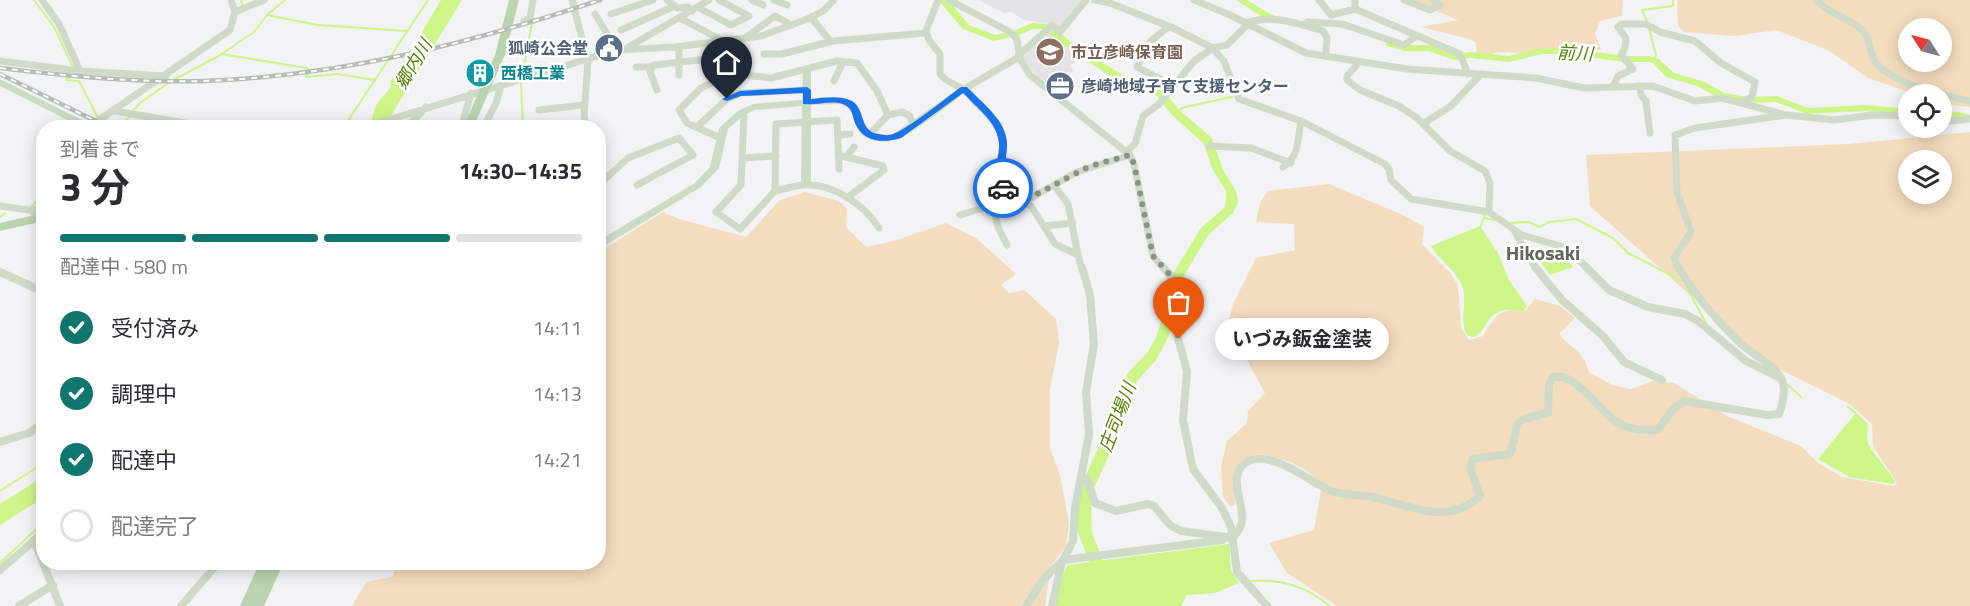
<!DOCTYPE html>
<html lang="ja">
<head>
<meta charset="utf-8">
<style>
	:root { --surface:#fff; --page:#f2f2f3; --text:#2b2b33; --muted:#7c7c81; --line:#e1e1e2; --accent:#0f766e }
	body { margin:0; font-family:"Titillium Web","Noto Sans JP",sans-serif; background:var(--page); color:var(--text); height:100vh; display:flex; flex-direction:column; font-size:22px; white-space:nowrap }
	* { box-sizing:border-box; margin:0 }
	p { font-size:20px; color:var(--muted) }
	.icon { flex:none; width:33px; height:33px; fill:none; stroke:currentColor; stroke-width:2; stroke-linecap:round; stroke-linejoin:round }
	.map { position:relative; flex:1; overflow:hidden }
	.panel { position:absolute; left:36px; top:120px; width:570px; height:450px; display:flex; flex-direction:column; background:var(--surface); border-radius:24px; box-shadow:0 3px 15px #0003 }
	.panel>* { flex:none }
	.needle { width:39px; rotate:306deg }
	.buttons { position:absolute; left:1898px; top:18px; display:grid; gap:12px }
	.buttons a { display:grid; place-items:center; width:54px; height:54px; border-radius:50%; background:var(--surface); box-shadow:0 3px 15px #0003; font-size:30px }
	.pin { position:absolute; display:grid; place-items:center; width:51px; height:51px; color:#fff; margin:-62px -26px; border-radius:50% 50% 50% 0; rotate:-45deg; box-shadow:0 0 6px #0007 }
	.pin .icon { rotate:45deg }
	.courier { position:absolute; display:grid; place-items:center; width:60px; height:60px; margin:-30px; border:4px solid #1a73e8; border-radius:50%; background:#fff; color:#222; box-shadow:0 2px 8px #0007 }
	.bubble { position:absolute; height:42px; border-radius:21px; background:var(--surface); box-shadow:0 3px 15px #0003; font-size:20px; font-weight:700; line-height:42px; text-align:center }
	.headline em { font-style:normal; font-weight:700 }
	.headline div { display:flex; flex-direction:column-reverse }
	.headline { display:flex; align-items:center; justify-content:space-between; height:102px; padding:0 24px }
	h1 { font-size:39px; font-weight:700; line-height:45px }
	.bar { display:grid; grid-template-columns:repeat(4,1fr); gap:9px 6px; align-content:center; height:72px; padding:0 24px }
	.bar i { height:8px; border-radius:4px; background:var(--line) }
	.bar .selected { background:var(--accent) }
	.bar p { grid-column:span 4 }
	ol { padding:0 24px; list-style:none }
	li { display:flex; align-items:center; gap:18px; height:66px }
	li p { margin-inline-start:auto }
	li .icon { padding:6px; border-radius:50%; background:var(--accent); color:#fff; stroke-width:4 }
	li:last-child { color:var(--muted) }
	li i { width:33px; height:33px; border:3px solid var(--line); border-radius:50% }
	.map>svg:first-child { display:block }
</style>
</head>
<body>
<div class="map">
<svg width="1970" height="606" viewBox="0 0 1970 606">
	<rect width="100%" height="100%" fill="#f3f2f5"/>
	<path fill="#e4e4e6" d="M979 0H1084L1059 29 1052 24 1024 20 1010 11 1005 14Z
		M1049 30 1080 57 1070 66 1074 71 1047 82 1039 78 1021 58Z"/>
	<path fill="#f4dcbe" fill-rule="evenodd" d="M1410 0H1623V2L1622 16 1600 21 1595 34 1601 50 1539 54 1498 52 1489 55 1477 54 1476 43 1470 39 1421 27 1458 20Z
		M1677 0H1970V107L1941 104V94H1914L1868 78 1828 50 1776 30 1735 36 1684 32 1678 26ZM1908 28H1941V62H1908Z
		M1970 132V606H1337L1287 573 1269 543 1314 530C1315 523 1321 493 1321 489 1319 469 1270 452 1254 455 1249 456 1245 459 1241 461L1234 480 1235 505 1230 506 1223 497 1221 467 1227 441 1247 423 1248 411 1265 393 1247 360 1223 344 1233 304 1256 258 1295 250 1294 224 1256 222 1260 203 1268 191 1329 184 1403 215 1424 227 1422 244 1450 273 1458 285 1461 328 1469 340 1483 336C1488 327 1498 310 1511 310 1516 310 1519 312 1525 311L1535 299 1560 306 1575 318 1559 334C1574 352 1581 347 1589 372L1612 385 1631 389 1653 381 1674 383 1727 416 1801 446 1818 463 1842 477 1894 486 1897 483 1873 446 1872 424 1850 404 1779 369 1742 341 1590 206 1586 155 1849 144ZM1908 160H1941V194H1908Z
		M805 192 839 201 847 209 846 227 866 247 894 241 946 223 976 238 1016 274 1001 285 1009 293 1024 290 1056 319 1059 343 1050 389V448L1060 475 1069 523 1066 546 1051 566 1045 606H352L366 582 392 577 398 563 598 562 599 252 663 212 679 219 746 237 780 200Z"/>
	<path fill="#cdf587" d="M441 0H462L384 127 367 128C375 117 372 110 379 101 383 95 388 93 391 86L390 81C398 77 432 14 441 0Z
		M1480 226 1499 255 1509 280 1527 306 1524 311C1516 312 1510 308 1501 311 1487 315 1485 332 1474 337L1467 335C1459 322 1467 303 1463 288 1459 273 1439 260 1431 246Z
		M1553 254 1566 257 1573 267 1550 275 1537 257Z
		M1848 405 1868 424 1867 441 1871 449 1893 478 1895 482 1893 484 1849 477 1818 459 1855 414 1846 407Z
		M43 477V498L0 525V504Z
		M1229 544 1231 570 1239 583 1215 593 1187 595 1181 606H1055V598L1067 565Z"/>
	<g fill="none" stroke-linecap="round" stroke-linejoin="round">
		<path stroke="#cdf587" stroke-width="2" d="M34 0 54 27 73 67
			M241 0 243 8
			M267 15 318 25 407 31
			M1647 22 1642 10 1673 6V0
			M1649 28 1656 55 1654 61
			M221 54 307 68 309 71 306 77 337 74 375 80
			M74 72 66 80 79 81 98 118
			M522 77 533 18
			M521 82 523 128
			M132 112 141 102 173 80 217 57 254 32 267 15 285 0
			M1175 112 1185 107 1232 97
			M118 128 129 117
			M343 128 428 0
			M30 208 44 194
			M0 217 5 213
			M1484 218 1496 220
			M1510 223 1528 222 1540 227 1549 222 1576 219 1613 238 1628 253 1682 281
			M1480 228 1485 215
			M1687 288 1706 323
			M1787 384 1801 397
			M0 491 44 463
			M0 563 44 522
			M1251 581C1283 579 1305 586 1330 606"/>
		<path fill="#cdf587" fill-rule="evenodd" d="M938 0H948L969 25 995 35 1013 31 1032 23 1049 24 1076 46 1126 77 1164 91 1179 110 1212 138 1223 170 1236 191 1238 202 1233 213 1209 234 1183 277 1179 303 1168 338 1156 360 1137 381 1130 393 1118 436 1094 488 1091 504 1092 533 1105 566 1103 571 1098 573 1093 571 1078 533 1077 504 1080 488 1104 436 1119 389 1128 373 1148 352 1156 337 1167 303 1171 277 1201 228 1224 208 1226 202V191L1213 170 1203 143 1171 114 1156 95 1118 81 1070 50 1044 29H1033L1019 35 994 41 963 29Z
			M1236 0H1247L1270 14 1286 20 1281 23 1264 18Z
			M1390 41 1405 45H1430L1455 54 1471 52 1509 56 1542 48H1567L1624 56H1649L1659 59 1674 73 1705 82 1724 93 1746 97 1777 96 1808 108 1865 105 1908 109V115L1865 111 1807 114 1776 102 1746 103 1721 99 1697 86 1666 77 1653 63 1649 62H1624L1567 54H1542L1509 62 1471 58 1454 60 1429 51H1405L1387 46 1385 44Z
			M1958 112 1970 115V121L1958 118 1941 119V113Z"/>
		<path stroke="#cfdbc8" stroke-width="7" d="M42 0 59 24 80 71
			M572 0 574 7
			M667 0 677 8 688 7 692 11
			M752 0 763 5
			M774 0 787 5
			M938 0 926 31 929 40 940 54V74L946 80 969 92 976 103 999 125 1003 145 998 172 1006 195 1031 206 1055 244 1078 255 1082 269
			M949 0 1010 32 1017 39 1020 59 1030 75 1130 155 1134 164 1153 256 1164 269
			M1095 0 1110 3 1168 26
			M1194 0 1230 15 1306 53 1407 69 1536 78 1584 88 1653 86 1695 101 1722 98 1782 114
			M1319 0 1331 15
			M1404 0 1430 10 1440 5 1434 0
			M1816 0C1830 14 1848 18 1862 30 1872 39 1868 54 1876 63 1896 85 1943 95 1970 101
			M697 7 731 25 749 16 719 0
			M1355 9 1460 54 1468 74
			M235 12 264 0
			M575 12 588 61 584 115 586 128
			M595 14 617 50
			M611 14 653 0
			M1331 15 1355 9V0
			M811 17 830 41
			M680 18 723 41
			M524 21 530 18 533 0
			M1246 23C1272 14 1297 23 1323 31L1327 38 1326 51
			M1305 24 1307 22 1342 24 1404 45 1416 36
			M621 30 675 6
			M745 38 775 16 792 25
			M679 47V75
			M627 48 709 0
			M1212 48 1224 61 1239 99 1301 121 1385 164 1389 169 1391 180 1411 199 1489 212 1522 235 1567 248 1588 269
			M764 54H782L833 41 926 33
			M1019 55 1052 25 1060 32 1086 0
			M0 61 80 71 166 76
			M1356 61V66L1347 76V80L1360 90 1399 106 1417 118 1450 151 1485 171 1490 183 1489 212
			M722 66 721 59 726 41
			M636 67H652
			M834 81 843 62
			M1174 86 1137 67 1150 42 1169 26 1213 48
			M1613 86 1618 76 1633 69 1621 55 1625 48 1626 38 1618 27 1621 24H1646L1660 32 1695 41 1721 63 1755 82 1752 97 1742 102
			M1640 86 1641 95 1646 101 1650 133
			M964 89 1019 57
			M657 90 649 69 654 65 708 59
			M539 110 584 105
			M115 111 214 128
			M744 112 741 185 716 212 740 229 775 191 776 124 837 120 839 169
			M888 115 902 112 910 116 913 125
			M1941 122 1970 119
			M1424 123 1451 106 1479 76
			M89 127 230 30 235 12 231 0
			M697 127 727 99 740 93 807 90
			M362 128 617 50 675 47 761 36 810 18 823 11 834 0
			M406 128 426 107
			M461 128 471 93
			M483 128 496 103 501 86
			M838 135 850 134
			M720 138 687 123 679 110 701 88 720 79 745 75 771 78 837 61 857 63 877 91 888 115 869 135
			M1209 146 1251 148 1291 163
			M1126 152 1135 144 1143 116 1159 104 1194 61 1213 48 1227 45 1248 24
			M838 155 883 166 884 170 848 197
			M846 157 854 147
			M742 158 776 156
			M1283 167C1299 158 1298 137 1301 121
			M598 181 604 180 628 158 679 138 693 155 637 185
			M1054 185 1068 204 1078 255
			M775 191C784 189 794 186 803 185 832 183 864 204 879 228
			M1022 203 1077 172 1130 155
			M993 205 998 227 1007 245
			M0 206 35 211
			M33 213 44 200
			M960 215 993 205 1006 195
			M1044 226 1073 223
			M1515 232 1536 269
			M1679 269 1674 258 1691 232 1677 192 1675 135 1695 128 1786 115 1835 120 1872 115 1908 116"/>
		<path stroke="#cfdbc8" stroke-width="8" d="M1163 267 1171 276 1168 302 1187 371 1183 420 1193 469 1222 508 1231 527 1237 572 1267 606
			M1535 267 1562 300 1603 336 1624 362 1662 380
			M1586 267 1609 290 1648 307 1685 314 1698 321 1746 361 1780 378
			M0 272 44 292
			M0 442 29 433 44 422
			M1082 477 1087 479 1095 503 1116 511 1148 504 1154 506 1170 525 1181 531 1233 538
			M1233 538C1236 533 1241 528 1242 522 1245 504 1227 479 1244 464 1266 445 1310 482 1331 491 1344 496 1359 494 1372 497 1410 505 1447 527 1480 496L1470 467 1473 459 1510 454C1522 420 1506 422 1548 413L1549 385 1553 377H1563L1572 381C1606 406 1609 434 1658 430L1672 410 1684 401 1767 415 1779 414C1783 403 1787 389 1781 378 1772 362 1752 355 1739 342 1716 320 1695 295 1678 267
			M34 540 60 606
			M1063 560 1222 540
			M0 570 44 532
			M19 606 53 585
			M181 606 219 562
			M1026 606 1043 580 1063 560 1073 541 1075 508 1089 435 1086 392 1094 344 1090 295 1082 267
			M1052 606 1062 562"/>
		<path fill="#ccdcc4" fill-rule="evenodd" d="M807 67 811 70V99L843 98 856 104 860 111 865 125 870 131 877 135 893 134 961 87 964 86 968 89C960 98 910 135 899 139 888 143 872 143 862 135 855 128 854 118 851 109L841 104 811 105V185L806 188 801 185 802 106 755 110 744 115 728 129 719 168 701 187 598 250V241L695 183 710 167 719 128 738 111 753 104 802 100 803 70Z
			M0 79 94 126 95 128H83L0 86Z"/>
		<path fill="#bcd3b0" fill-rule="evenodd" d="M509 0H519L505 55 473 128H463L495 55Z
			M44 213V221L0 231V223Z
			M260 562H284L264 606H240Z"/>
		<g stroke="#b6bdb4" stroke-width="4.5">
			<path id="rail" d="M0 68C68 76 136 83 204 81 341 76 471 43 600 0
				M0 74 110 128"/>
		</g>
		<use href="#rail" stroke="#fff" stroke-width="2" stroke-dasharray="6" stroke-linecap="butt"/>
	</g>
	<path fill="#1a73e8" d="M807 87 811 90V99C823 98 840 95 852 101 866 110 859 132 879 134 884 135 888 136 893 134 908 129 946 98 961 87H967C982 103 1009 122 1007 147 1006 165 1002 170 1008 188L1000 190C990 168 1000 163 999 143 997 122 977 108 963 93L901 138C884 143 865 143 856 125 852 118 854 110 845 105 833 99 817 106 803 104V93L741 96 727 101 722 99 740 91Z"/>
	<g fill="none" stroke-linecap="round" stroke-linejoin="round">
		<path stroke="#8a9485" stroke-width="6" stroke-dasharray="0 10.8" d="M1003 188 1006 195 1022 202 1090 166 1130 155 1134 164 1153 256 1171 276 1168 302 1179 339"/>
	</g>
	<defs>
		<g id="civic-disc" transform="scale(1.5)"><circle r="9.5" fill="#5c6f8a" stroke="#fff"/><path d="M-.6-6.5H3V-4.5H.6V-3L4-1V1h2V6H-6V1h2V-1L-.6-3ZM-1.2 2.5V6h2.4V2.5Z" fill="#fff"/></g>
		<g id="school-disc" transform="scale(1.5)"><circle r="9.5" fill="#8d6e63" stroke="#fff"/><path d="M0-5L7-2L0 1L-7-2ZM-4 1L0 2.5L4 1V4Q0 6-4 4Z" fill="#fff"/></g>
		<g id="building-disc" transform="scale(1.5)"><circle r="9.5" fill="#0f9aa8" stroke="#fff"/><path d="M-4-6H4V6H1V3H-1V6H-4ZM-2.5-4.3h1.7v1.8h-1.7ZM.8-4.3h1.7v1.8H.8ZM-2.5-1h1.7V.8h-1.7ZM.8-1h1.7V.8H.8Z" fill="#fff"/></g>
		<g id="office-disc" transform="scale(1.5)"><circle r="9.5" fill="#5c6f8a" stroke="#fff"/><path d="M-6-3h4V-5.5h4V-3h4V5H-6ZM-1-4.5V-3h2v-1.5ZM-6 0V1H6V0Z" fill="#fff"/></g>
	</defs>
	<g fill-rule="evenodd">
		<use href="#civic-disc" x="609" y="48"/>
		<use href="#school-disc" x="1050" y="52"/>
		<use href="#building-disc" x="480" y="73"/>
		<use href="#office-disc" x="1060" y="86"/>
	</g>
	<g text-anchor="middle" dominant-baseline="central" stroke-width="5" stroke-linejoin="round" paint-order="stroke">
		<g font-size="16" font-weight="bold" fill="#4e5e75" stroke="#fff" text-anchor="end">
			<text x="588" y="48">狐崎公会堂</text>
			<text x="1081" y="86" text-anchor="start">彦崎地域子育て支援センター</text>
		</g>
		<g font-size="16" font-weight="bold" fill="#785e54" stroke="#fff" text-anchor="start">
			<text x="1071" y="52">市立彦崎保育園</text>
		</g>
		<g font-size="16" font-weight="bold" fill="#0d838f" stroke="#fff" text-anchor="start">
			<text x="501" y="73">西橋工業</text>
		</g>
		<g font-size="18" font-style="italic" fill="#548106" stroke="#fff">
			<text transform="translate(1575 53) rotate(3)">前川</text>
			<text transform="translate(413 64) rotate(-59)">郷内川</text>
			<text transform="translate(1117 417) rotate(-69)">庄司場川</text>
		</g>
		<g font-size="20" font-weight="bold" fill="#61685e" stroke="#fff">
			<text x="1543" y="252">Hikosaki</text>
		</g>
	</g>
</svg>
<div class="buttons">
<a><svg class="needle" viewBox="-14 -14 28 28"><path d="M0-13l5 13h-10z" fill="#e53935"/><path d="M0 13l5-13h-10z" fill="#7c7c81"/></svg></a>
<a><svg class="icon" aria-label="locate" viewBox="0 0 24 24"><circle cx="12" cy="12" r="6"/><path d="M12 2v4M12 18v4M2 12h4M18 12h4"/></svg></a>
<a><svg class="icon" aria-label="layers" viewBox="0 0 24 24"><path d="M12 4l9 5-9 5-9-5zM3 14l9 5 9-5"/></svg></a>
</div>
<div class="pin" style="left:1179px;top:339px;background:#ea580c"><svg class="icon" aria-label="bag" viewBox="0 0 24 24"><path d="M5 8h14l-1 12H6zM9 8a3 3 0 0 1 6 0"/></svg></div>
<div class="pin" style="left:727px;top:99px;background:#1f2937"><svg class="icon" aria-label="home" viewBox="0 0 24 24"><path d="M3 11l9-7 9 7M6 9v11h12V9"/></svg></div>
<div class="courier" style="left:1003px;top:188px"><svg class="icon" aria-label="car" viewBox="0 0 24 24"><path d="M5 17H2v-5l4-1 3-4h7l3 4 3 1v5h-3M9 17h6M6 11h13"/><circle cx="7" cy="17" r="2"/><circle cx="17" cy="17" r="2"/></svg></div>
<div class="bubble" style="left:1215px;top:318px;width:174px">いづみ鈑金塗装</div>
<section class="panel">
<div class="headline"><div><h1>3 分</h1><p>到着まで</p></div><em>14:30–14:35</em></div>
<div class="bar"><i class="selected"></i><i class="selected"></i><i class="selected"></i><i></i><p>配達中 · 580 m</p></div>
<ol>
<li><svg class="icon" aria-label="check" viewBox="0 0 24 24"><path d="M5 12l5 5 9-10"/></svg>受付済み<p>14:11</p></li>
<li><svg class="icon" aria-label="check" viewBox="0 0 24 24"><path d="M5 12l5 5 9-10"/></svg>調理中<p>14:13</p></li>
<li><svg class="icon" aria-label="check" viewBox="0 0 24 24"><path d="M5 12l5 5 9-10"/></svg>配達中<p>14:21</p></li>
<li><i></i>配達完了</li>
</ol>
</section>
</div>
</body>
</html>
